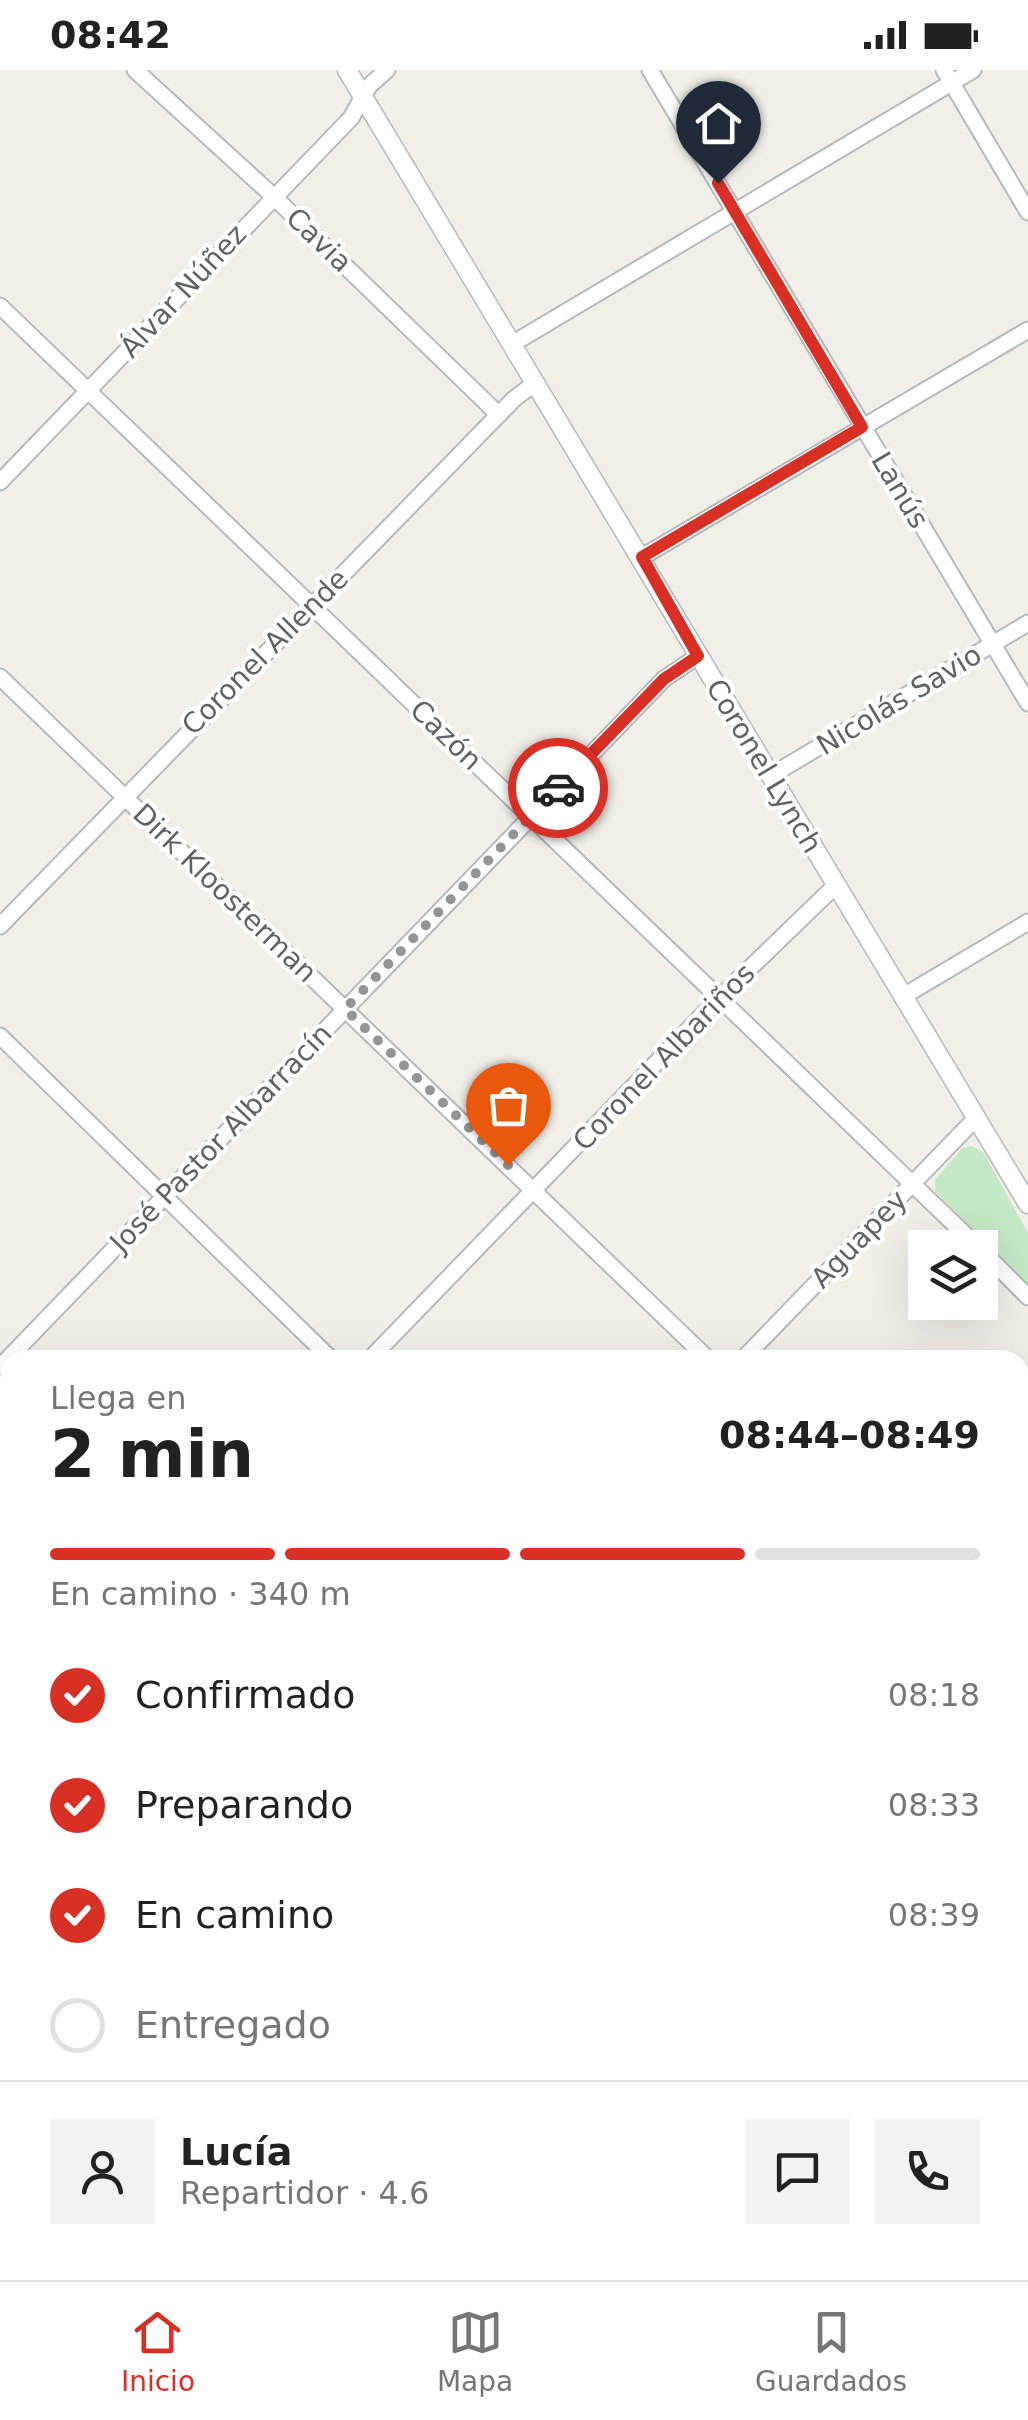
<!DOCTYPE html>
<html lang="es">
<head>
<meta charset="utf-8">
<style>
	:root { --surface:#fff; --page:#f2f2f2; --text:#222; --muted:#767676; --line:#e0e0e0; --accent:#d93025 }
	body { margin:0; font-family:"DejaVu Sans",sans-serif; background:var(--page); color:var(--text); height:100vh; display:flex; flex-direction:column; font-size:38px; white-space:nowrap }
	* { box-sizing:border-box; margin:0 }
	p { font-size:32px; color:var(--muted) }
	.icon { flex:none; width:55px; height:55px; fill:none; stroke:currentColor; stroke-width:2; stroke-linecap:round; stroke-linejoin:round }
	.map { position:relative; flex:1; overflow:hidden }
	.side { position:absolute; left:0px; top:1280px; width:1030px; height:930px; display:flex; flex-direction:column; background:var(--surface); border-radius:30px 30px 0 0; box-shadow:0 10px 40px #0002 }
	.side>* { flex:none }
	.tools { position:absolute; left:908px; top:1160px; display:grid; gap:20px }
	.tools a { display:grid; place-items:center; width:90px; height:90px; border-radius:0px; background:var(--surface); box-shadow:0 10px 40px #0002; font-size:50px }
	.pin { position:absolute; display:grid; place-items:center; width:85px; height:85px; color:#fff; margin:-102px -42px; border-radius:50% 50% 50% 0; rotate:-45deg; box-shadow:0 0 10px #0007 }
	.pin .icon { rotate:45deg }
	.courier { position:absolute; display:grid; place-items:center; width:100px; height:100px; margin:-50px; border:8px solid #d93025; border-radius:50%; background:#fff; color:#222; box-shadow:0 2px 12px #0007 }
	.head em { font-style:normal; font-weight:800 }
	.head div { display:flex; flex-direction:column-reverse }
	.head { display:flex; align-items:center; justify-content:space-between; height:170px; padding:0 50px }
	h1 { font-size:65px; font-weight:800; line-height:75px }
	.bar { display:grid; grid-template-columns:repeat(4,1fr); gap:15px 10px; align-content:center; height:120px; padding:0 50px }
	.bar i { height:12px; border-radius:8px; background:var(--line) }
	.bar .selected { background:var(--accent) }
	.bar p { grid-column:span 4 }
	.line { display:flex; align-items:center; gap:25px; padding:0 50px; border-top:2px solid var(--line) }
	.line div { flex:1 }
	.round { display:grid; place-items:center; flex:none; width:105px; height:105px; border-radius:0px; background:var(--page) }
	ol { padding:0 50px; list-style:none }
	li { display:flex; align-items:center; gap:30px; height:110px }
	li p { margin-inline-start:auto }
	li .icon { padding:10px; border-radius:50%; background:var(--accent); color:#fff; stroke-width:4 }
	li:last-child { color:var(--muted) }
	li i { width:55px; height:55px; border:5px solid var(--line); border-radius:50% }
	.status { display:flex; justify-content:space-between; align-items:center; height:70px; padding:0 50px; background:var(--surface); direction:ltr }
	.status svg { height:28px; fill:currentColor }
	.tabs { display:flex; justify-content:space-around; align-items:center; height:140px; border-top:2px solid var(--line); background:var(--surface); font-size:28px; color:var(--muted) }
	.tabs a { display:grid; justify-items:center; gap:5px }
	.tabs .selected { color:var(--accent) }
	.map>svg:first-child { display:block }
</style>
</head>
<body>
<div class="status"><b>08:42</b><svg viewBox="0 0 49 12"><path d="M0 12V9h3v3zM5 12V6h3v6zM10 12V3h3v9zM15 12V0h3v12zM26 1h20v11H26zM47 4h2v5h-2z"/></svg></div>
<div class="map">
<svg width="1028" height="2210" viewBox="0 0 1028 2210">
	<rect width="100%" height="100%" fill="#f1efe8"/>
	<path fill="#c5e8c5" d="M972 1076 983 1082 1028 1163V1215L935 1122V1110L962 1078Z"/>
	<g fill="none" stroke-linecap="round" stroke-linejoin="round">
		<g stroke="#b5b8bc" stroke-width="19">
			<path id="minor" d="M135 0 273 126 499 345
				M650 0 1028 633
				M944 0 1028 142
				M0 236 979 1178
				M512 274 973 0
				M0 412 351 48 369 16 387 0
				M642 487 1028 260
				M0 607 709 1290
				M770 706 1028 553
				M0 856 514 329 535 313
				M902 927 1028 852
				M0 966 332 1290
				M980 1179 1028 1227
				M369 1290 719 928 835 816
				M742 1290 976 1048
				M0 1297 664 609 698 586
				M0 1344 10 1353
				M1020 1383 1028 1375
				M1020 1589 1028 1597
				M0 1680 10 1670
				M0 1710 10 1719
				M1020 1768 1028 1760
				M1020 1959 1028 1967
				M0 2062 10 2052
				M0 2082 10 2092
				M121 2200 131 2210
				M507 2200 517 2210
				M889 2200 900 2210
				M225 2210 235 2200
				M591 2210 600 2200"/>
		</g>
		<g stroke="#b5b8bc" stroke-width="21">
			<path id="tertiary" d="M347 0 1028 1134
				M1020 2189 1028 2181
				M998 2210 1009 2200"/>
		</g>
		<use href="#minor" stroke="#fff" stroke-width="15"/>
		<use href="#tertiary" stroke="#fff" stroke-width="18"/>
	</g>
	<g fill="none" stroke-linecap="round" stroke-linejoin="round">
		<path stroke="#929495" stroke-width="10" stroke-dasharray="0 18" d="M508 1095 345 939 558 718"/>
		<path stroke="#d93025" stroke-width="12" d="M558 718 664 609 698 586 642 487 862 357 718 113"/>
	</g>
	<g text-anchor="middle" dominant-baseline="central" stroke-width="8" stroke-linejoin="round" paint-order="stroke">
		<g font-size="28" fill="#5f6368" stroke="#fff">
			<text transform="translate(319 170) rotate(44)">Cavia</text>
			<text transform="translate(183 221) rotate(-47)">Álvar Núñez</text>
			<text transform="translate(900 420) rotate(59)">Lanús</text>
			<text transform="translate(265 582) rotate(-45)">Coronel Allende</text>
			<text transform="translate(899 630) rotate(-31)">Nicolás Savio</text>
			<text transform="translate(446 665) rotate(44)">Cazón</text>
			<text transform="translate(764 696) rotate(59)">Coronel Lynch</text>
			<text transform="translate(225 823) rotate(44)">Dirk Kloosterman</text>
			<text transform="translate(664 987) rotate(-46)">Coronel Albariños</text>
			<text transform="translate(221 1068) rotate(-46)">José Pastor Albarracín</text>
			<text transform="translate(859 1169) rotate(-46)">Aguapey</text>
		</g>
	</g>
</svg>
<div class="tools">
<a><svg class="icon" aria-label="layers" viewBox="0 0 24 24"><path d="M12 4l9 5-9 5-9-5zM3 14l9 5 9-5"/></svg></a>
</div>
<div class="pin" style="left:508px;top:1095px;background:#ea580c"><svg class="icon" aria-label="bag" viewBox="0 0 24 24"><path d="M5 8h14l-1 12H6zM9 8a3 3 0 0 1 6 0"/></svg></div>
<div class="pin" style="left:718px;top:113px;background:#1f2937"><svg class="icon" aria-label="home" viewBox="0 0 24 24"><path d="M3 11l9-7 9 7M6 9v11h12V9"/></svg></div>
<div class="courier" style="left:558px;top:718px"><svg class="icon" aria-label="car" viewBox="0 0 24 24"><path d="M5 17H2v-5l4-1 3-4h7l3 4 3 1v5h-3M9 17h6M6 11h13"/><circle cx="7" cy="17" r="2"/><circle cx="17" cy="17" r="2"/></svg></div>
<section class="side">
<div class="head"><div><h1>2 min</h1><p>Llega en</p></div><em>08:44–08:49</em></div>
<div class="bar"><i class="selected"></i><i class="selected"></i><i class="selected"></i><i></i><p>En camino · 340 m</p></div>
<ol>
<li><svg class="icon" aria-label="check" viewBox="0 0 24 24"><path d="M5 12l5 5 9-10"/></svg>Confirmado<p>08:18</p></li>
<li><svg class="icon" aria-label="check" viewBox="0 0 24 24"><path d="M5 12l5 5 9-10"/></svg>Preparando<p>08:33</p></li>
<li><svg class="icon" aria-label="check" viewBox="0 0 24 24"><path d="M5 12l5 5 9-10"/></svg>En camino<p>08:39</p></li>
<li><i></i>Entregado</li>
</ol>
<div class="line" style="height:180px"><a class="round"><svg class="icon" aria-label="person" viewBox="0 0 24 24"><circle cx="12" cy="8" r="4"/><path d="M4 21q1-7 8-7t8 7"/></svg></a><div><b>Lucía</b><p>Repartidor · 4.6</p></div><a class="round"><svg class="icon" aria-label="chat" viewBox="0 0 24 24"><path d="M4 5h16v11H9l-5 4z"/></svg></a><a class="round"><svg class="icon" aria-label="phone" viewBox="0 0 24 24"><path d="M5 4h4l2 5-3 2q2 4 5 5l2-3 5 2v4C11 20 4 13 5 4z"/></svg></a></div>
</section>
</div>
<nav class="tabs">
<a class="selected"><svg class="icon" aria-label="home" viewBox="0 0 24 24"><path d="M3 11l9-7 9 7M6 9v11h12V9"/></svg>Inicio</a>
<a><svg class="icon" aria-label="map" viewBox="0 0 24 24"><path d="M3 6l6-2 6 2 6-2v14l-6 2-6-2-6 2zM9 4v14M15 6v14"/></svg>Mapa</a>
<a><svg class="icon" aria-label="saved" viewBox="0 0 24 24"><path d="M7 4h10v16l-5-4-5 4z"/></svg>Guardados</a>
</nav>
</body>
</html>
